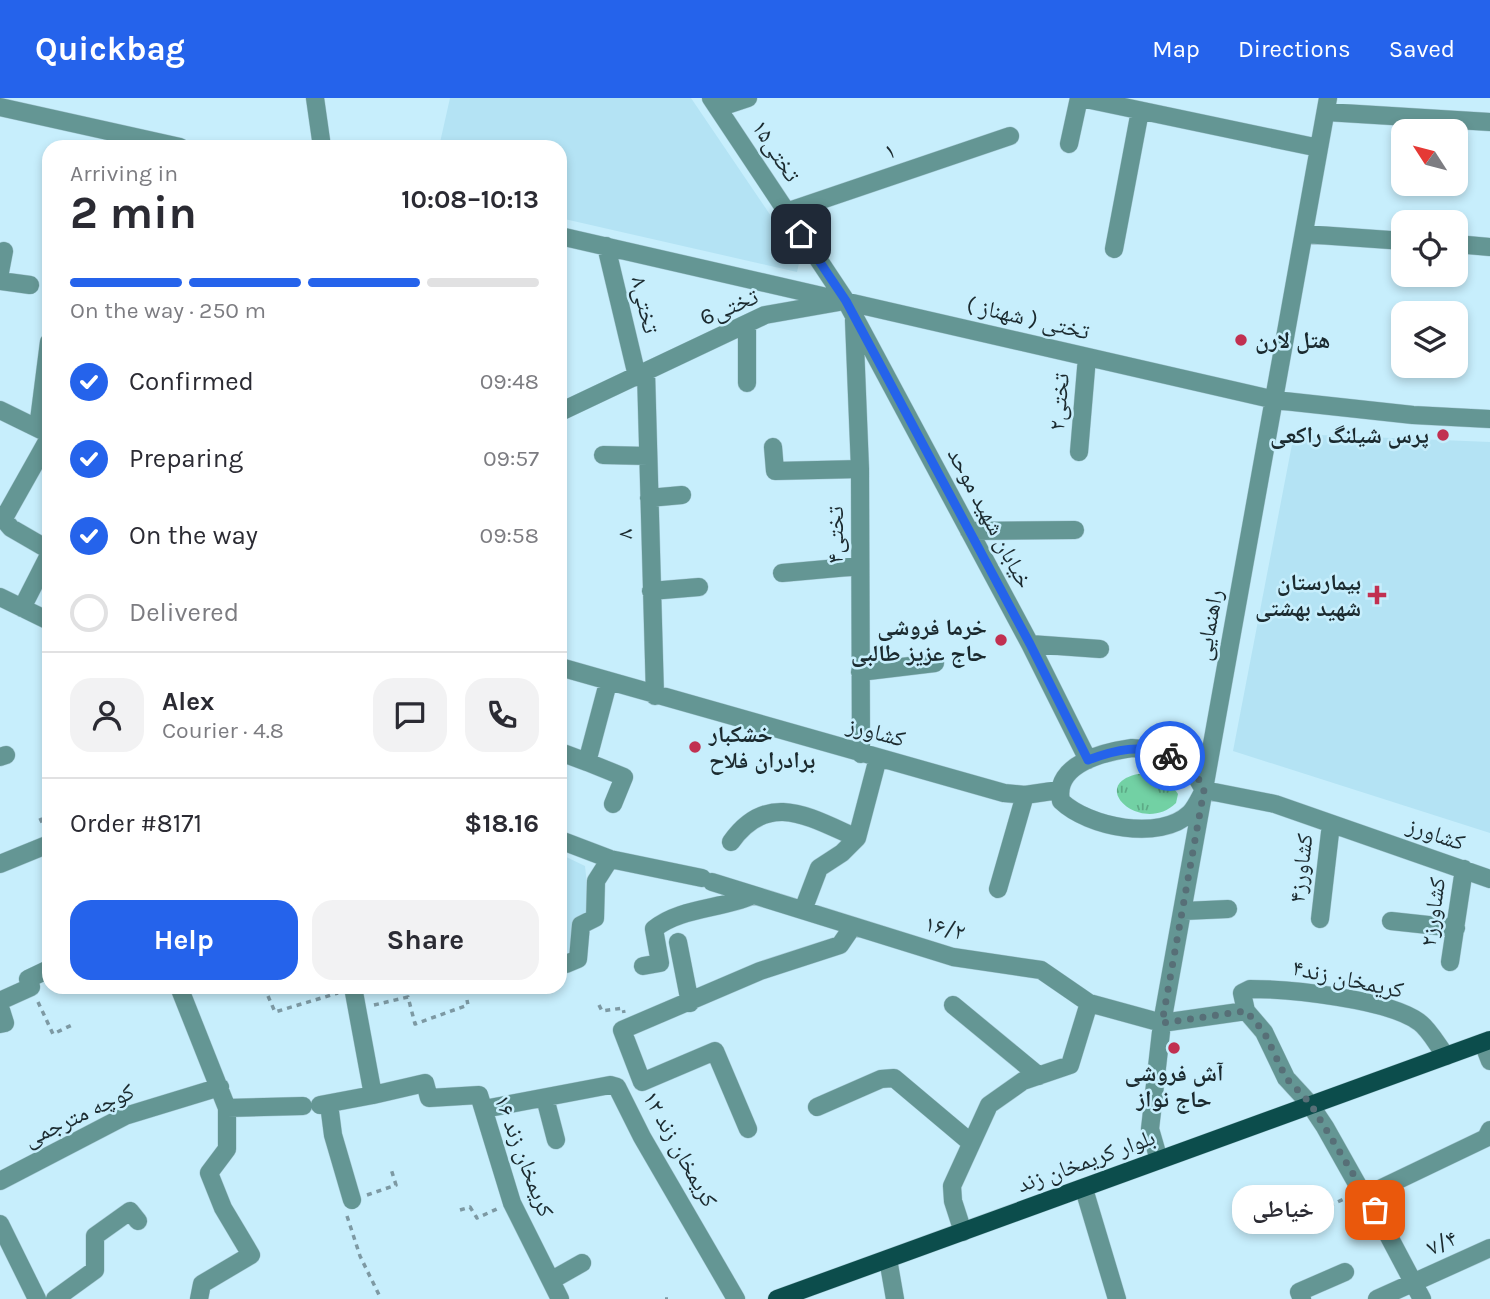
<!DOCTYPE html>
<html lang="en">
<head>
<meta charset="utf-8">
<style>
	:root { --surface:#fff; --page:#f2f2f3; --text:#2b2b33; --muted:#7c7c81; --line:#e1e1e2; --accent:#2563eb }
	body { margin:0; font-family:Karla,"Noto Naskh Arabic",sans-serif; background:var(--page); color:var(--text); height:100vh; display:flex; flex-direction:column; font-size:26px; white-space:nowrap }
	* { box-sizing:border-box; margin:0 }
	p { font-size:23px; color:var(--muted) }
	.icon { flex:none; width:38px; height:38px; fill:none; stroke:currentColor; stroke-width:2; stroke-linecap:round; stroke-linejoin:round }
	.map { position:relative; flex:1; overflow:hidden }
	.details { position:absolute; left:42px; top:42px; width:525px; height:854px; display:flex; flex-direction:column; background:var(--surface); border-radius:21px; box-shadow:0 4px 10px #0003 }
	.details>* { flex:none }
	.needle { width:46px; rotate:306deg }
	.fabs { position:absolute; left:1391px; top:21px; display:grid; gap:14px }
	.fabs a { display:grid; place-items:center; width:77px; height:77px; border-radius:14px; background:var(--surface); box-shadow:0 4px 10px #0003; font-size:35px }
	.pin { position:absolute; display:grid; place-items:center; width:60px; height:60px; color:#fff; margin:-30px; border-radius:14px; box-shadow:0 4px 10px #0006 }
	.courier { position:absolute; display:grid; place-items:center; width:70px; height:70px; margin:-35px; border:5px solid #2563eb; border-radius:50%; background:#fff; color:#222; box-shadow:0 2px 9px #0007 }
	.bubble { position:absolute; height:49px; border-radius:21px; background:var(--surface); box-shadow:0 4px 10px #0003; font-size:23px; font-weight:700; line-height:49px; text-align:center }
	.overview em { font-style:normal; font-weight:700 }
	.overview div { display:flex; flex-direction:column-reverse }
	.overview { display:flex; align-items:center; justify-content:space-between; height:119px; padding:0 28px }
	h1 { font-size:46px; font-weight:700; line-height:52px }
	.bar { display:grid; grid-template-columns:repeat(4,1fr); gap:10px 7px; align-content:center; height:84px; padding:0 28px }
	.bar i { height:9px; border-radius:5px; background:var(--line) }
	.bar .current { background:var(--accent) }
	.bar p { grid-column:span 4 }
	.line { display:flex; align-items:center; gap:18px; padding:0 28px; border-top:2px solid var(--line) }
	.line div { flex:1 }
	.round { display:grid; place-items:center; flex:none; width:74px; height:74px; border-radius:21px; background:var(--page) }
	ol { padding:0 28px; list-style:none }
	li { display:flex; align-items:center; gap:21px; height:77px }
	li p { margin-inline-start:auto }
	li .icon { padding:7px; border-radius:50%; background:var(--accent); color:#fff; stroke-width:4 }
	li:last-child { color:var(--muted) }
	li i { width:38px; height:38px; border:4px solid var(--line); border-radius:50% }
	.cta { display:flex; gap:14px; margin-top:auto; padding:14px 28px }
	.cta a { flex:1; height:80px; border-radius:21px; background:var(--accent); color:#fff; font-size:28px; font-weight:700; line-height:80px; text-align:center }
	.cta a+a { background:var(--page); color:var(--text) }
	header { display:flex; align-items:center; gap:42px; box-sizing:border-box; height:98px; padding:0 35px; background:var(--accent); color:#fff }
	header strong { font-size:33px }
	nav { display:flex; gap:38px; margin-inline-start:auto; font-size:24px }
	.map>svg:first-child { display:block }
</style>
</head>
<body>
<header>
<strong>Quickbag</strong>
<nav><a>Map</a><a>Directions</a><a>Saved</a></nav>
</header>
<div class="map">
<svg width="1490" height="1201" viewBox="0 0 1490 1201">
	<defs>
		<pattern id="grass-tufts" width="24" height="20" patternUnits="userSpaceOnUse" patternTransform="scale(1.75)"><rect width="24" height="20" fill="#72d1a4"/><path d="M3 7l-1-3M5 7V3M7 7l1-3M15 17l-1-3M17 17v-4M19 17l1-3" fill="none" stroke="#5daa86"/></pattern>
	</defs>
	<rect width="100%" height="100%" fill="#c7eefc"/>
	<path fill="#b4e3f4" d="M450 0H691L800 161 797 174 560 120V49H439Z
		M1294 336 1490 344V735L1233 653Z
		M560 756 585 768 590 814 586 819 575 821V851L570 859 560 861Z"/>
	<path fill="url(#grass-tufts)" d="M1138 676C1155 677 1168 681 1178 696L1176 705C1142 738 1086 687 1138 676Z"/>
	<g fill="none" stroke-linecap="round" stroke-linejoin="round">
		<g stroke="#a8cbd7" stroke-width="19">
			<path id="minor" d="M315 0 322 49
				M711 0 846 203 1030 546 1088 662
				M1081 0 1319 50
				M0 9 180 49
				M718 10 748 0
				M1326 14 1490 24
				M1069 46 1079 0
				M786 114 1010 38
				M1304 136 1404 143
				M560 138 1275 302 1413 317 1490 321
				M1456 146 1490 149
				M606 148 637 278
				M1114 151 1140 13
				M0 174 4 153
				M0 183 30 187
				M854 222 860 371 861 656
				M646 274 655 598
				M747 285V226
				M0 312 47 335
				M560 314 765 217 839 204
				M38 330 49 244
				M773 349 775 373 860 371
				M1079 354 1087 259
				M603 357 648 358
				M649 400 682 397
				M0 417 11 430 49 452
				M4 420 49 340
				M969 433 1075 432
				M782 475 860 468
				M651 493 699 489
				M0 499 49 523
				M22 510 49 457
				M1030 546 1100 551
				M560 569 1004 695 1025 697 1059 692
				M860 574 935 565
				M608 585 587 664 624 679 613 706
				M1132 650C1164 652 1190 663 1204 692 1200 699 1196 709 1190 715 1160 744 1088 729 1061 703 1053 666 1104 654 1132 650Z
				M560 654 587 664
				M0 659 6 657
				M1204 692 1275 706 1490 781
				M560 742 610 761 702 780
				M731 744C768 692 809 719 857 740
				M0 766 49 746
				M712 784 953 859 1041 872 1089 905 1162 925 1246 913 1264 934 1286 980 1309 1005 1325 1029 1361 1093 1367 1097 1422 1201
				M998 791 1025 697
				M803 812 819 770 842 755 857 740 878 660
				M1184 813 1228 811
				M1320 821 1331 726
				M1391 823 1456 830
				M678 844 690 905
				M1450 864 1464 771
				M566 866 578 861 581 827 595 820 596 783 610 761
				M643 868 660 865 654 831C679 810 721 811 751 798
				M179 889 227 1010V1051L209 1075 223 1110 251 1157 202 1186 199 1201
				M0 903 31 889 28 881 49 871
				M953 907 1039 978
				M0 909 5 925 0 926
				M1246 913 1242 895 1250 891C1289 891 1388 901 1419 924 1429 931 1438 948 1446 958
				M1483 945 1490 963
				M373 997 425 985 429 1000 479 997 512 1105 560 1201
				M545 1000 556 1042
				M329 1006 333 1037 352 1102
				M320 1007 373 997 353 889
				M817 1009 881 981 894 980 970 1044
				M227 1010 303 1008
				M484 1011 610 987 617 989 642 1039 736 1201
				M748 1031 715 953 642 984 622 932 760 873 840 847 853 828
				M1159 1062 1150 1031 1162 925 1328 0
				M0 1083 125 1018 220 989
				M1084 1091 1117 1201
				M1367 1097 1486 1040 1490 1032
				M0 1126 37 1201
				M963 1134 953 1103 952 1088 989 1007 1023 983 1070 967 1089 905
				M888 1161 895 1201
				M552 1182 582 1165
				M55 1201 95 1172V1138L130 1113 138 1123
				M1302 1201 1299 1194 1345 1174
				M1377 1201 1490 1150"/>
		</g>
		<g stroke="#a8cbd7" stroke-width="19">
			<path id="major" d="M777 1201 1490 942"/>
		</g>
		<path stroke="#7d99a3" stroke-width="3.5" stroke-dasharray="5 5" stroke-linecap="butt" d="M40 720 45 731
			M268 898 275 914 338 895
			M38 904 53 936 74 926
			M374 907 408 899 415 926 468 907 467 902
			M599 907 602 913 623 910 624 915
			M367 1097 396 1087 391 1071
			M1329 1108 1346 1100
			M460 1112 470 1109 477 1120 497 1111
			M347 1118 360 1158 381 1201
			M665 1201H668"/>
		<use href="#minor" stroke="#649694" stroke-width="18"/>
		<use href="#major" stroke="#0c4d4c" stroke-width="18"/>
	</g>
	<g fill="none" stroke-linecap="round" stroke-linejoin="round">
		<path stroke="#576f77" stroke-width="7" stroke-dasharray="0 12.6" d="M1170 658 1196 676 1204 692 1162 925 1246 913 1264 934 1286 980 1310 1005 1375 1112"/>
		<path stroke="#2563eb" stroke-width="9" d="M801 136 846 203 1030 546 1088 662C1115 652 1142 645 1170 658"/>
	</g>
	<g fill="#c13051" stroke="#c7eefc" stroke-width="2.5">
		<circle cx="1241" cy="242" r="7"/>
		<circle cx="1443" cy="337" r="7"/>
		<path d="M1373.5 486.5h7v7h7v7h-7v7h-7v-7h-7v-7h7z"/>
		<circle cx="1001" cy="542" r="7"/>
		<circle cx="695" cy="649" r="7"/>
		<circle cx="1174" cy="950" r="7"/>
	</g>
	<g text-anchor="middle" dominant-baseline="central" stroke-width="5" stroke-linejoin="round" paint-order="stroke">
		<g font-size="23" fill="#1b2a2f" stroke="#c7eefc">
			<text transform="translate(776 53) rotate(57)">تختی۱۵</text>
			<text transform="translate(890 53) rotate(-19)">۱</text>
			<text transform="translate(645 207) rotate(77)">تختی۸</text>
			<text transform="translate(729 209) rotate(-23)">6تختی</text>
			<text transform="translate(1028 220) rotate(13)">تختی ( شهناز )</text>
			<text transform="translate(1059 304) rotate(-85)">تختی۲</text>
			<text transform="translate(990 420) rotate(62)">خیابان شهید موحد</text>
			<text transform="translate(625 436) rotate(-91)">۸</text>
			<text transform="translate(835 437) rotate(-90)">تختی۴</text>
			<text transform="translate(1209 527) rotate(-80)">راهنمایی</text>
			<text transform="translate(876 634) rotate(15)">کشاورز</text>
			<text transform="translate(1436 736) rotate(19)">کشاورز</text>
			<text transform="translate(1301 770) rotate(-83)">کشاورز۴</text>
			<text transform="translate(1433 814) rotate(-82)">کشاورز۲</text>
			<text transform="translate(945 830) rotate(15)">۱۶/۲</text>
			<text transform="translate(1348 881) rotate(12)">کریمخان زند۴</text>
			<text transform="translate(79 1017) rotate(-25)">کوچه مترجمی</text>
			<text transform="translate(680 1051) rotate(61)">کریمخان زند ۱۲</text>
			<text transform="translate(524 1058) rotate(69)">کریمخان زند ۱۶</text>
			<text transform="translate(1086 1063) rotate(-20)">بلوار کریمخان زند</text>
			<text transform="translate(1442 1145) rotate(-24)">۷/۴</text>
		</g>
		<g font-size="23" font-weight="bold" fill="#1b2a2f" stroke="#c7eefc" text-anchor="end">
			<text x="1255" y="242" text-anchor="start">هتل لارن</text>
			<text x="1429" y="337">پرس شیلنگ راکعی</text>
			<text x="1361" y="484">بیمارستان<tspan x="1361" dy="26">شهید بهشتی</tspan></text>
			<text x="987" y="529">خرما فروشی<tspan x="987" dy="26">حاج عزیز طالبی</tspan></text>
			<text x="709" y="636" text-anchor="start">خشکبار<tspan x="709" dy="26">برادران فلاح</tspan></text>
			<text x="1174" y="975" text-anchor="middle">آش فروشی<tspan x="1174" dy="26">حاج نواز</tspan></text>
		</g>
	</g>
</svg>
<div class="fabs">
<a><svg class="needle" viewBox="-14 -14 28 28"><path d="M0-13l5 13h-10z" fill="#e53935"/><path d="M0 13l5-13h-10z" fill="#7c7c81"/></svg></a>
<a><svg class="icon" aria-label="locate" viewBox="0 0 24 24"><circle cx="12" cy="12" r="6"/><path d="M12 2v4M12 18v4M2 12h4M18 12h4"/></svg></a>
<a><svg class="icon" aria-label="layers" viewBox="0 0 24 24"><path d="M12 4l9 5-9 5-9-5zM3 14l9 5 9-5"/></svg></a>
</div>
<div class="pin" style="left:1375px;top:1112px;background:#ea580c"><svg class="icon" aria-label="bag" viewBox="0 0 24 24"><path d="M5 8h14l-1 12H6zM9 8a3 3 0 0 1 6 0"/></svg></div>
<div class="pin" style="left:801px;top:136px;background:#1f2937"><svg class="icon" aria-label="home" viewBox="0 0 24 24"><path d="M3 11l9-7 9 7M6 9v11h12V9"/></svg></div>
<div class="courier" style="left:1170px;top:658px"><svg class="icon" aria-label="bike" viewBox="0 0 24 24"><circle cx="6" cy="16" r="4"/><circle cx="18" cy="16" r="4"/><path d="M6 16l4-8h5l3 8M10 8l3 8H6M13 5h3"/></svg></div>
<div class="bubble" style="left:1232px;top:1087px;width:102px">خیاطی</div>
<section class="details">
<div class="overview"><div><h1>2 min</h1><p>Arriving in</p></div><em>10:08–10:13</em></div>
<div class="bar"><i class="current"></i><i class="current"></i><i class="current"></i><i></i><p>On the way · 250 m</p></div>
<ol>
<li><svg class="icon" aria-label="check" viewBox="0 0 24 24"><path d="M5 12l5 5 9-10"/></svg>Confirmed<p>09:48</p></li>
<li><svg class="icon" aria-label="check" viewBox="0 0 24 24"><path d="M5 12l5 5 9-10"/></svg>Preparing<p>09:57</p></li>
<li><svg class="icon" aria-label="check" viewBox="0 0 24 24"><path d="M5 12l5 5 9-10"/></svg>On the way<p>09:58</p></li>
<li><i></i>Delivered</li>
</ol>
<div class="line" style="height:126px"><a class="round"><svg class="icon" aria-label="person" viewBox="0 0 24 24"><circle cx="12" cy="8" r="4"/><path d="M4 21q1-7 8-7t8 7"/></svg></a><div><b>Alex</b><p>Courier · 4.8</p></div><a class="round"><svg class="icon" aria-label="chat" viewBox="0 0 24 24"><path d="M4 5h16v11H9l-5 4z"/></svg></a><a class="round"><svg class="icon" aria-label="phone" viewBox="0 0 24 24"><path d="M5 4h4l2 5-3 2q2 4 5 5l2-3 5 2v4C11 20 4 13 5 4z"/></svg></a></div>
<div class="line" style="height:91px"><div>Order #8171</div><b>$18.16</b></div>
<div class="cta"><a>Help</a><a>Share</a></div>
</section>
</div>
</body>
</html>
